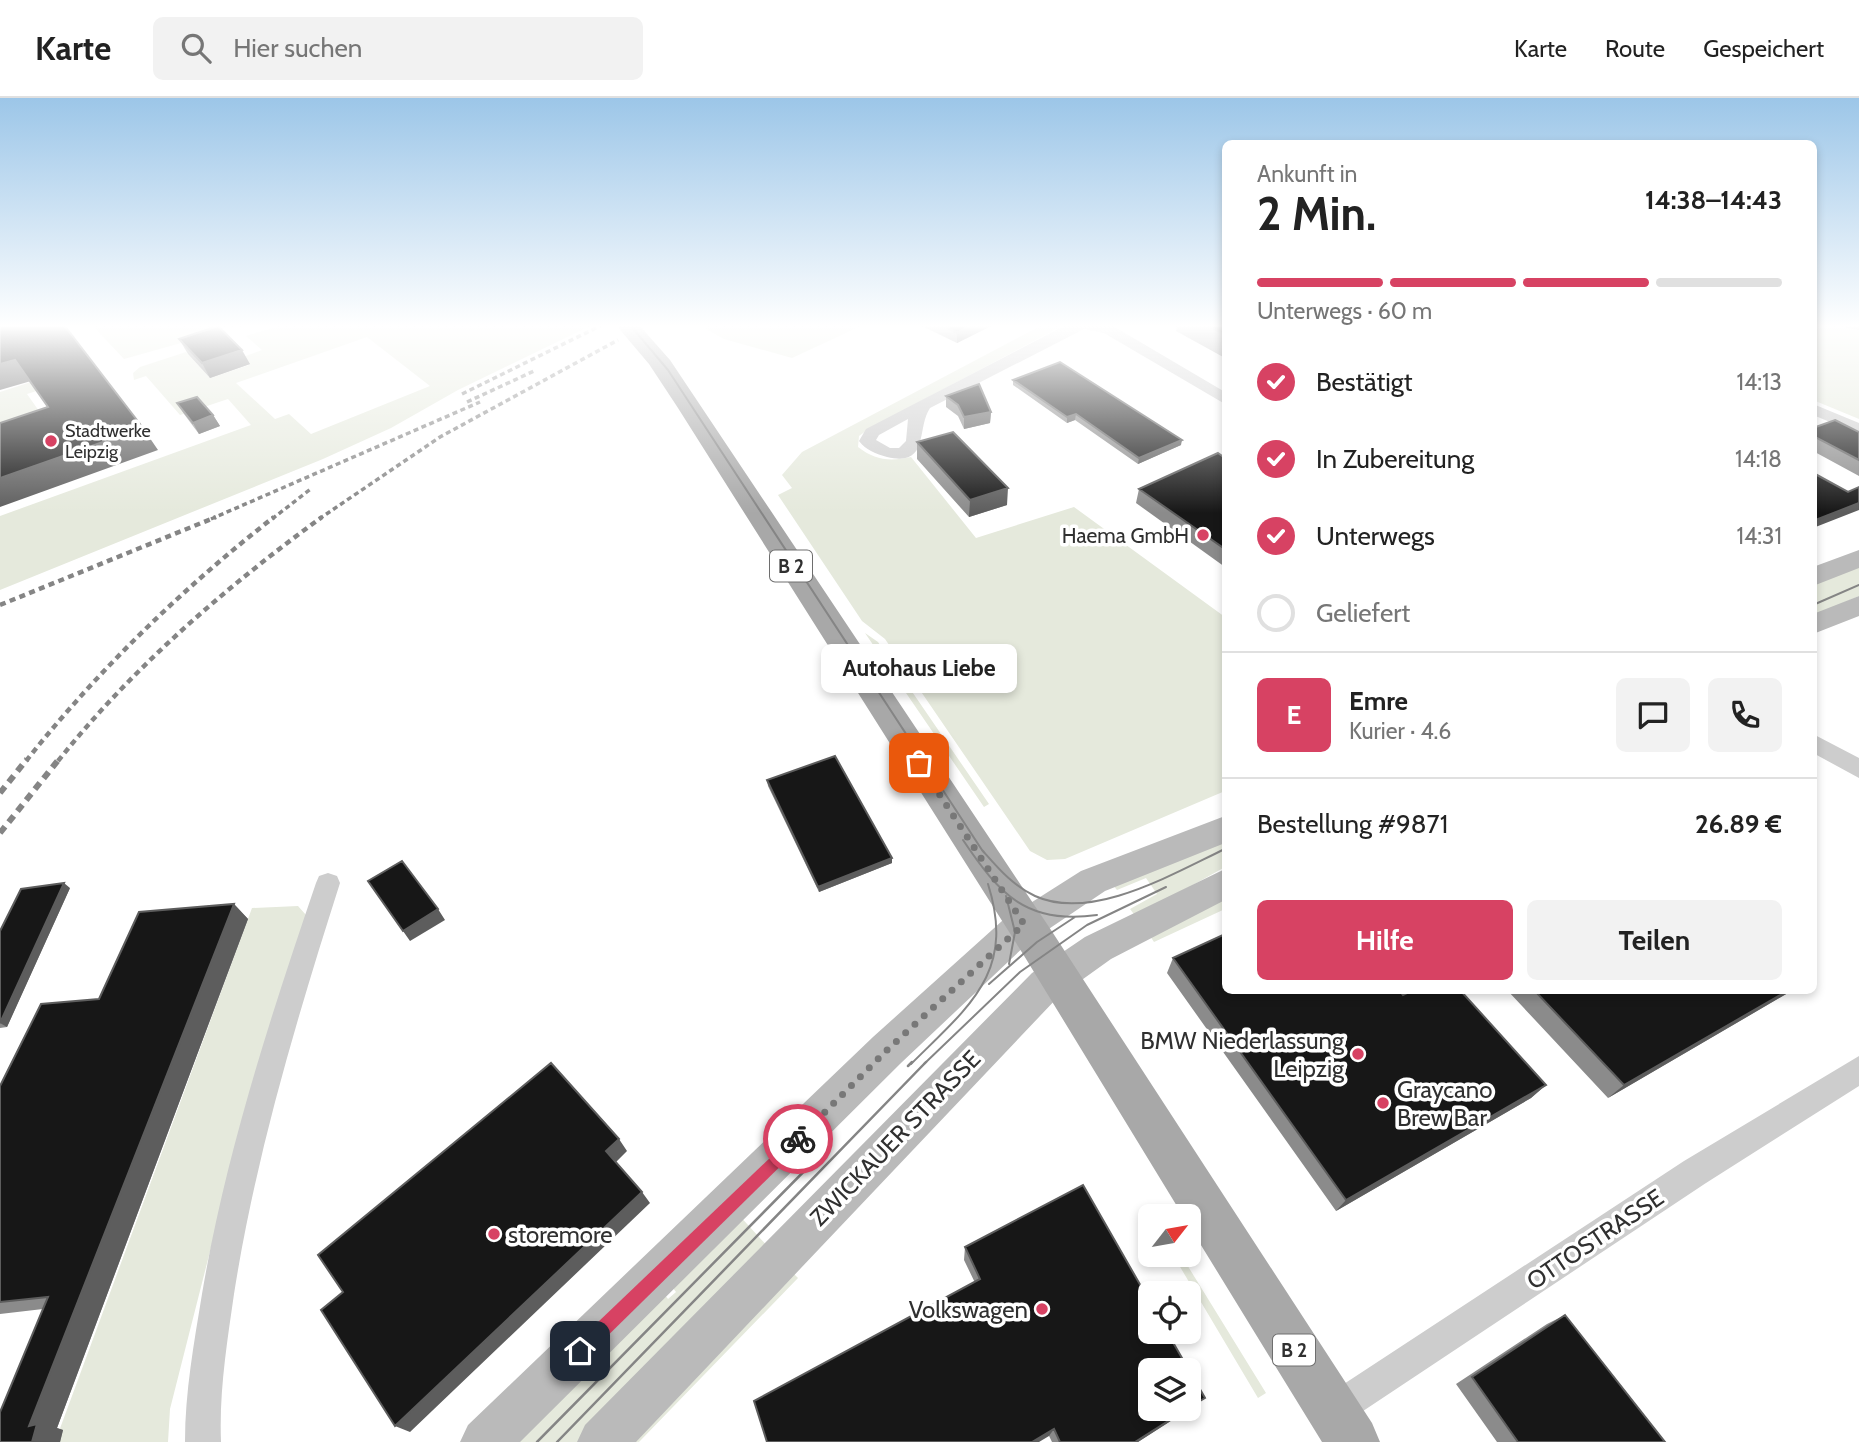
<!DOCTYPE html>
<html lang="de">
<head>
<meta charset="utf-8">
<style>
	:root { --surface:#fff; --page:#f2f2f2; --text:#222; --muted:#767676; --line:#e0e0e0; --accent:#d74263 }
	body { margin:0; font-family:Cabin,sans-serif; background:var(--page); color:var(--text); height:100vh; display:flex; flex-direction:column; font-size:26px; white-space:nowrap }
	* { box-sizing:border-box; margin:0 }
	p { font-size:23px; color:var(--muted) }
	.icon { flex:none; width:38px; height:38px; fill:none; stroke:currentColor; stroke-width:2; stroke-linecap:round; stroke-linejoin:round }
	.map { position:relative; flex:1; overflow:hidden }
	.panel { position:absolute; left:1222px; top:42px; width:595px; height:854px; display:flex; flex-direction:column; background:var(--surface); border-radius:10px; box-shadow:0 4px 10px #0003 }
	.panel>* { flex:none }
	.needle { width:46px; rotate:59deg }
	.fabs { position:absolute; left:1138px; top:1106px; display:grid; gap:14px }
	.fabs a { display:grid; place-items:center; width:63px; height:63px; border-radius:10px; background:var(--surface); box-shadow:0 4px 10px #0003; font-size:35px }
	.pin { position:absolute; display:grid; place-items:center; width:60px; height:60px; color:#fff; margin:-30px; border-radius:14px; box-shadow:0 4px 10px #0006 }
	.courier { position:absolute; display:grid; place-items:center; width:70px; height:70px; margin:-35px; border:5px solid #d74263; border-radius:50%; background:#fff; color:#222; box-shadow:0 2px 9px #0007 }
	.bubble { position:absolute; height:49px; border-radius:10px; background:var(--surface); box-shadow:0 4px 10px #0003; font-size:23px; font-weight:700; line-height:49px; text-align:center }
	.headline em { font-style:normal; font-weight:700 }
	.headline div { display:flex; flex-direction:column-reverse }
	.headline { display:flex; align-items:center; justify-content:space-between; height:119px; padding:0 35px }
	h1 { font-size:46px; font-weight:700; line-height:52px }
	.bar { display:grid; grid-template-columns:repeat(4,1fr); gap:10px 7px; align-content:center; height:84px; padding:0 35px }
	.bar i { height:9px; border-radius:5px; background:var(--line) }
	.bar .selected { background:var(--accent) }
	.bar p { grid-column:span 4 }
	.line { display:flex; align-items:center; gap:18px; padding:0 35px; border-top:2px solid var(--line) }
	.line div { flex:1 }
	.round { display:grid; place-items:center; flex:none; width:74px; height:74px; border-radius:10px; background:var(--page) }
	ol { padding:0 35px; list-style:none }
	li { display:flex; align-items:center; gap:21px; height:77px }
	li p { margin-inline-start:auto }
	li .icon { padding:7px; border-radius:50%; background:var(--accent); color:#fff; stroke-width:4 }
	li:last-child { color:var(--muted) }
	li i { width:38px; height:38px; border:4px solid var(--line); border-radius:50% }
	.primary-button { display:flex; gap:14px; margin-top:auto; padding:14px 35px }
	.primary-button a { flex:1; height:80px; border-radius:10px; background:var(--accent); color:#fff; font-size:28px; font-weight:700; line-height:80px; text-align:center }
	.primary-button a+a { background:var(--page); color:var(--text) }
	header { display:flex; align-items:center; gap:42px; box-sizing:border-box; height:98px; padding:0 35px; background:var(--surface); border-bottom:2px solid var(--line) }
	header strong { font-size:33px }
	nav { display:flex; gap:38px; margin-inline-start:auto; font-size:24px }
	.search { width:490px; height:63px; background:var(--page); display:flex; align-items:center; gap:18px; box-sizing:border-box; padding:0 24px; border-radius:10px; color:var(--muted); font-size:26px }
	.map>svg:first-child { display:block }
</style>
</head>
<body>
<header>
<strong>Karte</strong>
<div class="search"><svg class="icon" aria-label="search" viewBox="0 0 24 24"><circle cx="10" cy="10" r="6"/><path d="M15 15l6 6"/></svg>Hier suchen</div>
<nav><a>Karte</a><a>Route</a><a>Gespeichert</a></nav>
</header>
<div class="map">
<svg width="1859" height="1344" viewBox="0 0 1859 1344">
	<rect width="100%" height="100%" fill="#fff"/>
	<path fill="#e5e9dc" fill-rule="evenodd" d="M92 227H265L206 231 188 243 124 261Z
		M282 227H592L458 292 391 330 323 361 0 492V418L251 327 228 301 180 317 146 278 134 282 133 275 140 269 186 254 210 280 249 267 243 259 262 252 246 238ZM367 239 430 288 311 336 289 316 275 321 236 285Z
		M699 227H863L792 260 724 241Z
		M1042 227H1064L870 330 859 338 858 349C875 362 889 364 911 359L976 440 1074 409 1225 519V693L1065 761 1047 762 1030 753 885 541 862 523 778 397 792 390 782 377 802 354Z
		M1813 227H1859V321L1813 302Z
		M90 265 93 275 27 296 53 333 0 351V294Z
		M1859 467V498L1813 518V486Z
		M865 535 878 544 989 706 984 709Z
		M1225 740V769L1136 819 1130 811 1157 796 1146 780 1117 792 1111 785Z
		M1225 799V811L1154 844 1150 838Z
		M298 808 306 817 237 1047 170 1311 168 1344H55L252 810Z
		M737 1115 771 1152 587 1344H508L661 1192 668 1201 676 1194 669 1185Z
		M1173 1157H1181L1266 1295 1258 1300Z
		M789 1171 798 1180 639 1344H623Z"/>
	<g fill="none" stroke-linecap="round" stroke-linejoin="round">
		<path fill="#cdcdcd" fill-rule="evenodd" d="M1066 227 1113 228 1225 294V306L1104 235 1084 231 930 310C916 331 930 369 887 359 876 356 866 352 859 343L866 331ZM908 321 906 343 899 350H890L876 342 879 337Z
			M1813 306 1859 325V336L1813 317Z
			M1813 636 1859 660V680L1813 655Z
			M328 775 337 778 340 785C297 920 256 1056 234 1196 227 1245 219 1294 221 1344H185C185 1294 194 1245 202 1196 226 1055 270 920 316 785L319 778Z
			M1859 958V988L1706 1085 1345 1325 1333 1330 1321 1325 1316 1313 1321 1301 1684 1063Z"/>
		<path fill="#bababa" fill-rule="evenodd" d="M1859 452V470L1813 488V469Z
			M1859 498V518L1813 536V516Z
			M1225 718V745L1105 793 1028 845 901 965 520 1344H460L468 1327 873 939 1002 823 1081 773Z
			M1225 771V802L1111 861 1058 899 636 1344H577L585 1327 1032 875 1085 839Z"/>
		<path fill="#a8a8a8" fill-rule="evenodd" d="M616 227H639L670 262 1051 832 1372 1325 1380 1344H1322L1188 1126V1118H1183L1023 856 678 310 649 266Z"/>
		<path stroke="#858585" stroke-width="2" d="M630 227 668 272 982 752C998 770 1012 787 1035 798 1092 824 1174 775 1225 751
			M1813 507 1859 487
			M963 742C1000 797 1027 827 1097 817
			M1006 798 1015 834 1009 866
			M989 886 1037 844 1075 819
			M911 966C969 908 1016 875 988 786
			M924 966 1020 874 1087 827 1166 789"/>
		<path stroke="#858585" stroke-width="2.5" d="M908 968 912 964
			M537 1344 827 1050
			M557 1344 926 964"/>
		<path stroke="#858585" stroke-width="3.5" stroke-dasharray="5 3.5" stroke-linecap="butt" d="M462 296 602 227
			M467 304 534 273
			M211 421 480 304
			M272 421 312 390
			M319 421 440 339 618 242"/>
		<path stroke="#858585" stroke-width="4.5" stroke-dasharray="6 4.5" stroke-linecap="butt" d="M0 507 216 419
			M26 663C98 572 183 490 274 419
			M58 663C132 570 226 489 322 419"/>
		<path stroke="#858585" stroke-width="6" stroke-dasharray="8 6" stroke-linecap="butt" d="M0 695 27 661
			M0 735 59 661"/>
	</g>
	<path fill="#8b8b8b" d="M920 227H993L957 245Z
		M1176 227H1225V260L1176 233 1177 228Z
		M1833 227H1859V232Z
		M179 241 250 266 210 280 188 256Z
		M1013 282 1181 347 1138 366 1075 322 1067 325 1013 287Z
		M946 298 991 314 990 325 964 331 958 318 946 309Z
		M177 305 213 317 220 328 199 336 184 316Z
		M1813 330 1859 334V378L1813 353Z
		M917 344 1007 407 969 419 917 361Z
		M1225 360V469L1136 405 1139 391Z
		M767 682 892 760V765L819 794 768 688Z
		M70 790 7 929 0 930V833Z
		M234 806 248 821 57 1330 63 1332 60 1344H0L43 1211 0 1216V988L99 901Z
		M1173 860 1403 897 1546 987 1531 1000 1336 1113 1167 875Z
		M1507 892H1793L1608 1000Z
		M965 1149 1194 1308 1138 1344H1052L964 1162Z
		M1565 1217 1665 1344H1497L1456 1286 1547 1226Z"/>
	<path fill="#5d5d5d" d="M972 227H993L957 245V235Z
		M242 252 250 266 210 280 202 265Z
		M15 262 31 283 0 292V266Z
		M991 314 990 325 964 331V319Z
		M1076 316 1075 322 1067 325V319Z
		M213 317 220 328 199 336 193 325Z
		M143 330 158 352 0 409V380Z
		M1182 342 1181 347 1138 366 1139 360Z
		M1008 390 1007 407 969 419 970 402Z
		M1859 405V412L1813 430V423Z
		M892 760V765L819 794 818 789Z
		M64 785 70 790 7 929 0 925Z
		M234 806 248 821 57 1330 63 1332 60 1344H32L29 1328Z
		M438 811 445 822 410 843 403 833Z
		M1789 892H1793L1608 1000 1624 987Z
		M1546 987 1531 1000 1336 1113 1346 1102Z
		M619 1041 627 1053 615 1065 606 1053Z
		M642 1094 650 1105 410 1334 395 1328Z
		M1205 1300 1194 1308 1138 1344H1135Z
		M1054 1331 1049 1338 1039 1344H1032Z"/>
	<path fill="#171717" stroke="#5d5d5d" stroke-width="2" d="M0 227H64L143 330 0 380V325L48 309 15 262 0 266Z
		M942 227H972L957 235Z
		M1207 227H1225V237Z
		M218 228 242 252 202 265 179 241Z
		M1060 264 1182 342 1139 360 1076 316 1067 319 1013 282Z
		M979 286 991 314 964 319 958 307 946 298Z
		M197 299 213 317 193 325 177 305Z
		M1835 322 1859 334V362L1813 338V330Z
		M953 334 1008 390 970 402 917 344Z
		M1218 355 1225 360V451L1139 391Z
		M1817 377 1848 394 1859 389V405L1813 423V379Z
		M835 658 892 760 818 789 767 682Z
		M402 763 438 811 403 833 368 783Z
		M64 785 0 925V833L21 791Z
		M234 806 29 1328 37 1326 32 1344H0V1314L48 1199 0 1204V988L41 906 99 901 139 814Z
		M1225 836V892H1399L1403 897 1413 892H1460L1546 987 1346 1102 1173 860Z
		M1534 892H1789L1624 987Z
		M551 965 619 1041 606 1053 642 1094 395 1328 321 1212 343 1194 318 1157Z
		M1083 1087 1150 1204V1234H1167L1205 1300 1188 1310V1272H1150V1311H1187L1135 1344H1060L1054 1331 1032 1344H767L754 1303 980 1181 965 1149Z
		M1565 1217 1665 1344H1518L1472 1279Z"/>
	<linearGradient id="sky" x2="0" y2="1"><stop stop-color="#9cc6e8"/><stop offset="0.55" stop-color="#fff"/><stop offset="1" stop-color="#fff" stop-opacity="0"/></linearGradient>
	<rect width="1859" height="415" fill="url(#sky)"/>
	<path fill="#d74263" d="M798 1033 803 1035V1046L586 1259 580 1261 574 1259 571 1253 574 1247Z"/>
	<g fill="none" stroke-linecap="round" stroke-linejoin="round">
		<path stroke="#787878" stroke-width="7" stroke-dasharray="0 12.6" d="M798 1041 887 952 1024 826 919 665"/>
	</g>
	<g fill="#d74263" stroke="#fff" stroke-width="2.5">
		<circle cx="51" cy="343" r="7"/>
		<circle cx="1203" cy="437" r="7"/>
		<circle cx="1358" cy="956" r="7"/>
		<circle cx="1383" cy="1005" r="7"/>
		<circle cx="494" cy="1136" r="7"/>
		<circle cx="1042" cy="1211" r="7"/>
	</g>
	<g text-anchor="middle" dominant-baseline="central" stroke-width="7" stroke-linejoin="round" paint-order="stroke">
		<g font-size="18" fill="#303030" stroke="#fff" text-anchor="start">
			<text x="65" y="333">Stadtwerke<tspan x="65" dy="21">Leipzig</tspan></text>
		</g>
		<g fill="#fff" stroke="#6e6e6e" stroke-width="2">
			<rect x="770" y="452.5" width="42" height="31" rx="5"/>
			<rect x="1273" y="1236.5" width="42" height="31" rx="5"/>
		</g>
		<g font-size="19" font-weight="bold" fill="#303030">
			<text x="791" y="468">B 2</text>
			<text x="1294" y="1252">B 2</text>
		</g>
		<g font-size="21" fill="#303030" stroke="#fff" text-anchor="end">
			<text x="1189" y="437">Haema GmbH</text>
		</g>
		<g font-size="24" fill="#303030" stroke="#fff" text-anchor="end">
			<text x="1344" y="942">BMW Niederlassung<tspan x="1344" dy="28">Leipzig</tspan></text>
			<text x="1397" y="991" text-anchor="start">Graycano<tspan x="1397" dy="28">Brew Bar</tspan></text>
			<text x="508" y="1136" text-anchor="start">storemore</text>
			<text x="1028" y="1211">Volkswagen</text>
		</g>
		<g font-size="24" fill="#303030" stroke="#fff">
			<text transform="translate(895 1040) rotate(-46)">ZWICKAUER STRASSE</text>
			<text transform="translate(1595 1141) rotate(-34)">OTTOSTRASSE</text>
		</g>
	</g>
</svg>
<div class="fabs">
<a><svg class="needle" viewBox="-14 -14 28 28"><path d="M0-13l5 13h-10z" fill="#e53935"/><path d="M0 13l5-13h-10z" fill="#767676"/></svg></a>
<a><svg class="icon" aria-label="locate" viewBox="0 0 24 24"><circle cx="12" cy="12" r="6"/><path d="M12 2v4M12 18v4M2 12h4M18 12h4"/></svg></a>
<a><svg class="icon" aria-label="layers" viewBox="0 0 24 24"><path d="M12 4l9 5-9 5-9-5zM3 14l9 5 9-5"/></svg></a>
</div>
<div class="pin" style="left:919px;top:665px;background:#ea580c"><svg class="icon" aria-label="bag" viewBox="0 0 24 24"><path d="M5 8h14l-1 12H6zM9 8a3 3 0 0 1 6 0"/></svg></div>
<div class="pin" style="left:580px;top:1253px;background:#1f2937"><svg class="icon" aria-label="home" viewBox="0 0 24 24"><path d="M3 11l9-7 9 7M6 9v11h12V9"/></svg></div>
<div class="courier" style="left:798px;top:1041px"><svg class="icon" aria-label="bike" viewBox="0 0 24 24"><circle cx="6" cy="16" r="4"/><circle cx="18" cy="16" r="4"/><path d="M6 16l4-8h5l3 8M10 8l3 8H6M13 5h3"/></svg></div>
<div class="bubble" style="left:821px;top:546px;width:196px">Autohaus Liebe</div>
<section class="panel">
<div class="headline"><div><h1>2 Min.</h1><p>Ankunft in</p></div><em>14:38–14:43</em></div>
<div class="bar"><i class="selected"></i><i class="selected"></i><i class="selected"></i><i></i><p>Unterwegs · 60 m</p></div>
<ol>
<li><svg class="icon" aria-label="check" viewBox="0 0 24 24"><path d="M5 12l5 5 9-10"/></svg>Bestätigt<p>14:13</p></li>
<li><svg class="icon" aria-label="check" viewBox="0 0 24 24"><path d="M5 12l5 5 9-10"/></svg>In Zubereitung<p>14:18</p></li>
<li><svg class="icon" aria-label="check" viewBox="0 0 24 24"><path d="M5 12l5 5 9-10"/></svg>Unterwegs<p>14:31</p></li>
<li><i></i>Geliefert</li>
</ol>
<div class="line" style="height:126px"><b class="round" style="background:var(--accent);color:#fff">E</b><div><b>Emre</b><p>Kurier · 4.6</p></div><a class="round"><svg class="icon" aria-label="chat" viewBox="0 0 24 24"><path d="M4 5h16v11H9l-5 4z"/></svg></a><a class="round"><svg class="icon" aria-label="phone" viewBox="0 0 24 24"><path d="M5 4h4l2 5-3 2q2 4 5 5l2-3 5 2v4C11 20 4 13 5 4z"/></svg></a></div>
<div class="line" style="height:91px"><div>Bestellung #9871</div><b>26.89 €</b></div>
<div class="primary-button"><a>Hilfe</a><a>Teilen</a></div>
</section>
</div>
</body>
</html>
